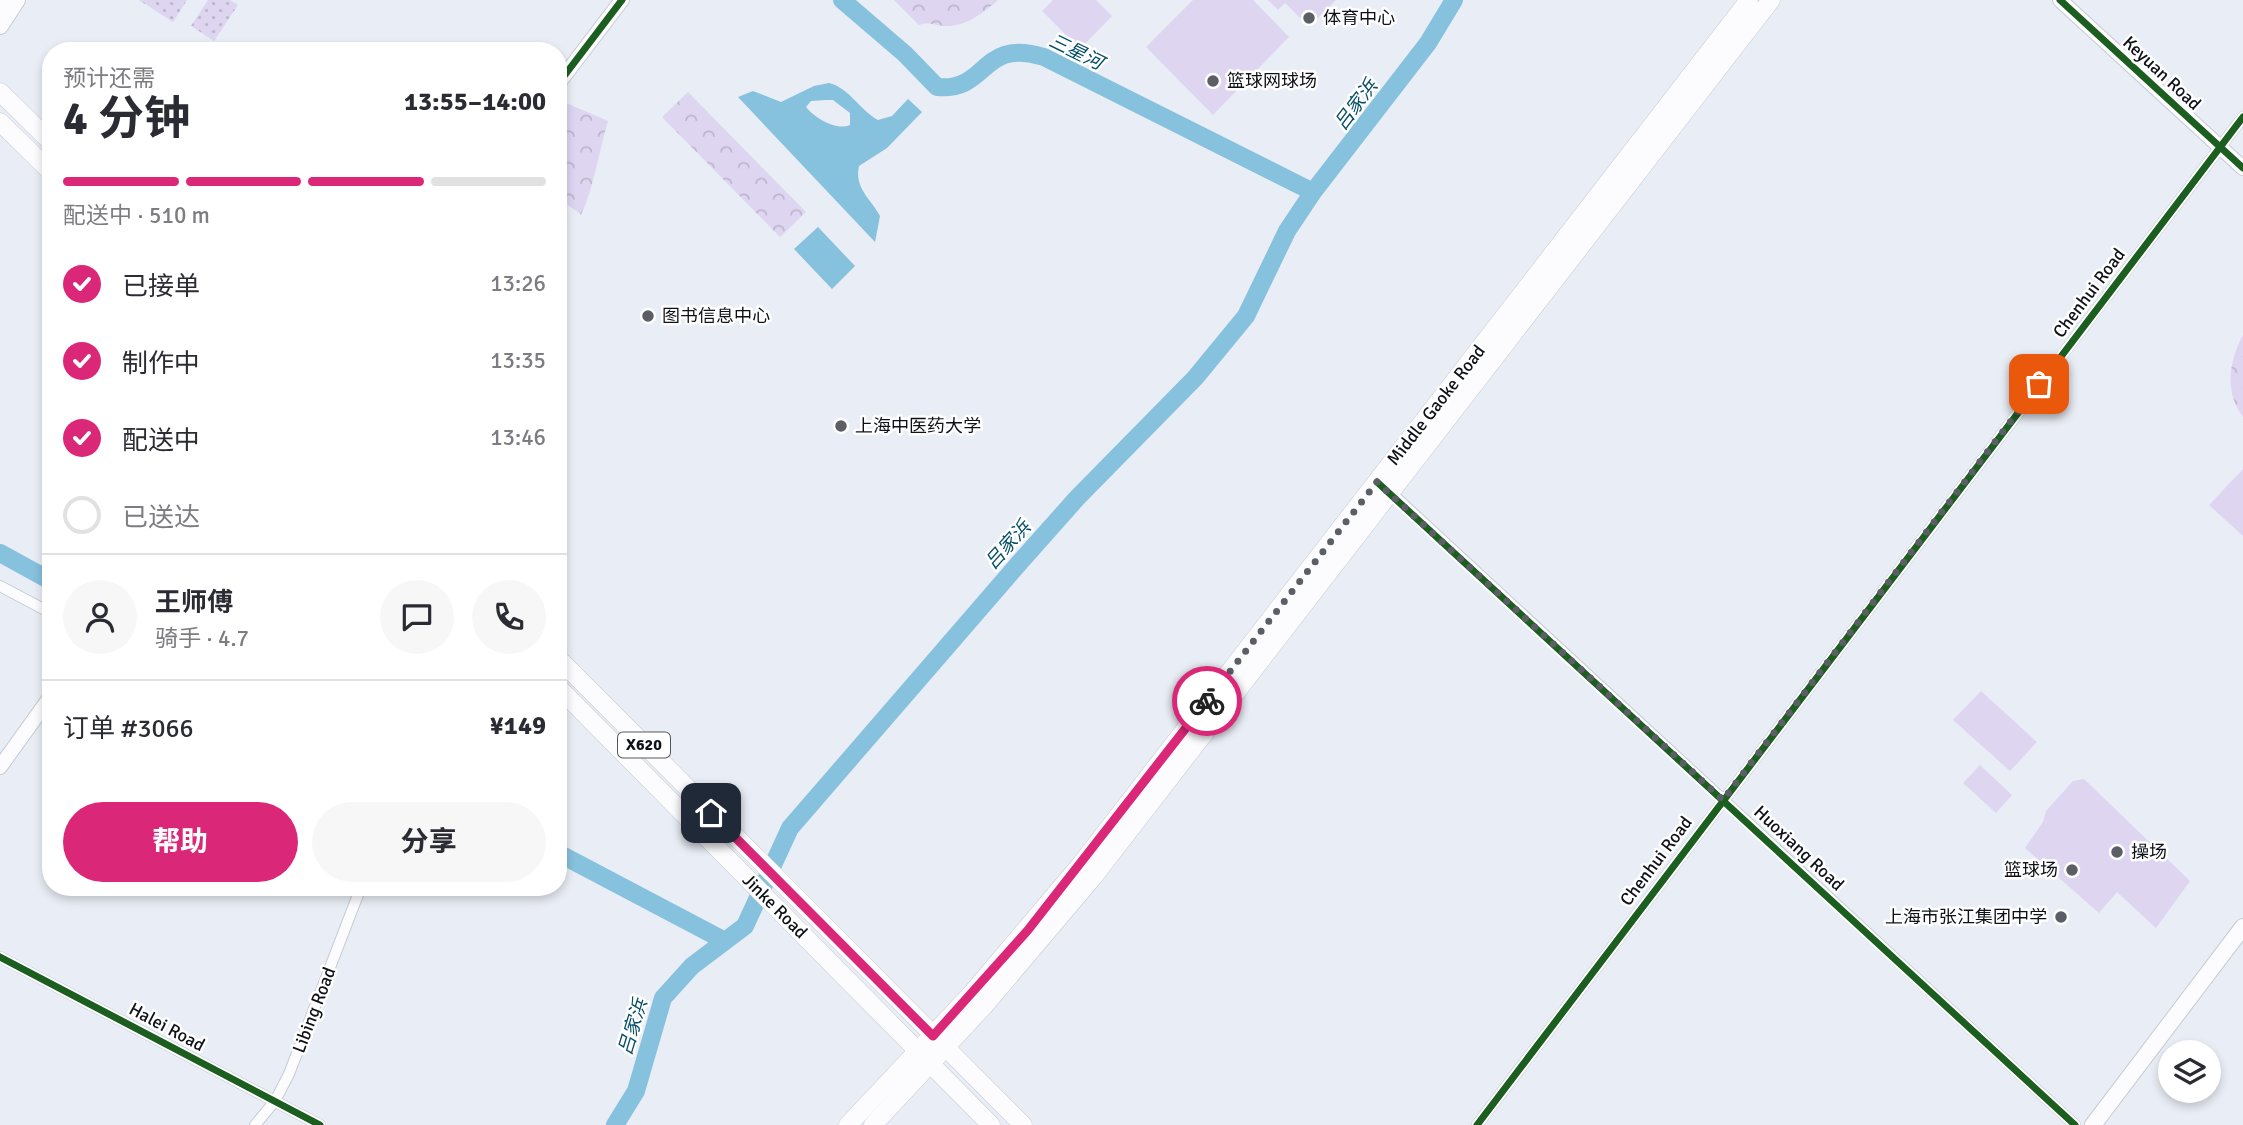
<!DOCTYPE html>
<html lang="zh">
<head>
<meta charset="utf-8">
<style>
	:root { --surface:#fff; --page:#f7f7f7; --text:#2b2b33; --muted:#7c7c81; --line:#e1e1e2; --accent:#db2777 }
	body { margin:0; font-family:Signika,"Noto Sans SC",sans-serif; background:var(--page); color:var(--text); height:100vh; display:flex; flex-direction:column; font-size:26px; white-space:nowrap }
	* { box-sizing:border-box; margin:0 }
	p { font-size:23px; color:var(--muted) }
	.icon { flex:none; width:38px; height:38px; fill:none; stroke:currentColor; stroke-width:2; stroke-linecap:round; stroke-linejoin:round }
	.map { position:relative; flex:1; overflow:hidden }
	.panel { position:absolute; left:42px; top:42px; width:525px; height:854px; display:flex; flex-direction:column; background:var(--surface); border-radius:28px; box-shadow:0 4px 10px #0003 }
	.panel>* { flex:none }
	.controls { position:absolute; left:2158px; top:1040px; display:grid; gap:14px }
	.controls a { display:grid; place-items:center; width:63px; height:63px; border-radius:50%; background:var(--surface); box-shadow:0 4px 10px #0003; font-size:35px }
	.pin { position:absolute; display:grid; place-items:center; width:60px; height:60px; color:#fff; margin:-30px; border-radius:14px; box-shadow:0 4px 10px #0006 }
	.courier { position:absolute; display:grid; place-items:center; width:70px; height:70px; margin:-35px; border:5px solid #db2777; border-radius:50%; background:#fff; color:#222; box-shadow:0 2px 9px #0007 }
	.headline em { font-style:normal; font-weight:700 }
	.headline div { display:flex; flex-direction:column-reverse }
	.headline { display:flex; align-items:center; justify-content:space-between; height:119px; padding:0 21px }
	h1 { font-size:46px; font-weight:700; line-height:52px }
	.bar { display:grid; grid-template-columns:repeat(4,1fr); gap:10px 7px; align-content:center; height:84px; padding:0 21px }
	.bar i { height:9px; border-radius:5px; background:var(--line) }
	.bar .active { background:var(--accent) }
	.bar p { grid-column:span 4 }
	.line { display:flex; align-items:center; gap:18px; padding:0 21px; border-top:2px solid var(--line) }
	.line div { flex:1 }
	.round { display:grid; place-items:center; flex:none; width:74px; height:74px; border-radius:37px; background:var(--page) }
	ol { padding:0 21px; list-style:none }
	li { display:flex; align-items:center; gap:21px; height:77px }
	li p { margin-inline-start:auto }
	li .icon { padding:7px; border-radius:50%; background:var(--accent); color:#fff; stroke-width:4 }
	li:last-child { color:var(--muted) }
	li i { width:38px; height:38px; border:4px solid var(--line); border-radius:50% }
	.primary-button { display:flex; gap:14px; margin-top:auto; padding:14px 21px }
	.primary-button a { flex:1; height:80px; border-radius:42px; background:var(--accent); color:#fff; font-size:28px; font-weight:700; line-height:80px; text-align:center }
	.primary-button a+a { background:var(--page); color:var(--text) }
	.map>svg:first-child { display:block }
</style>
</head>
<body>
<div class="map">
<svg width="2243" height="1125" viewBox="0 0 2243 1125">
	<defs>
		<pattern id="grass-dots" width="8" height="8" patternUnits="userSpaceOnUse" patternTransform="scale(1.75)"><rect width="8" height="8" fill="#ded5f1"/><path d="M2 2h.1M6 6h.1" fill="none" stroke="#bdb6ce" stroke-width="1.8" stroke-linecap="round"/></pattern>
		<pattern id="park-crowns" width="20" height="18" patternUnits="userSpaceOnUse" patternTransform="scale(1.75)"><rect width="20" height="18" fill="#ded5f1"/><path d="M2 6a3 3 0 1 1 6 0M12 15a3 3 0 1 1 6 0" fill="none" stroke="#bdb6ce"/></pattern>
	</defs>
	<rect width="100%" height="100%" fill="#e9edf5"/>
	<path fill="url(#grass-dots)" d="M139 0H187L173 22Z
		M208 0H230L238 5 214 41 191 26Z"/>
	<path fill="url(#park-crowns)" d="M894 0H998C986 11 965 27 947 26 936 26 930 21 919 25Z
		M688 92 806 212 780 237 662 117Z
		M566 103 608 121C599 151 594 187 581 215L558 197V107Z
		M2243 335V417C2224 392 2229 361 2243 335Z"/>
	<path fill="#ded5f1" d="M1053 0H1096L1112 16 1080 49 1042 11Z
		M1193 0H1253L1289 37 1213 115 1146 47Z
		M1268 0H1336L1309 27 1285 3 1278 10Z
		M2243 469V536L2209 505Z
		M1981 691 2037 742 2010 771 1953 720Z
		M1980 765 2012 795 1996 813 1963 783Z
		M2084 779 2190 881 2156 928 2117 892 2099 913 2025 848 2043 822 2046 811 2073 781Z"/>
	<path fill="#86c1dd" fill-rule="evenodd" d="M829 83C848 87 861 111 878 120L892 116 908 99 922 112 887 148 859 166C854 188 871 199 880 216L875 242 738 97 753 91 781 102 814 86ZM826 100H833L850 113V125C836 131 815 118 806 107L811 101Z
		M818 227 855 266 832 289 794 249Z"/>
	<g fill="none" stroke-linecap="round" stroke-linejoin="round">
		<path stroke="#86c1dd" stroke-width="18" d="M842 0 905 54 937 87C989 92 980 37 1044 57L1313 192
			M0 553 51 581
			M558 853 725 941
			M615 1125 636 1091 663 998 692 966 745 926 790 828 1021 561 1077 498 1195 378 1246 316 1287 231 1313 192 1428 43 1454 0"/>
		<g stroke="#c7cbd2" stroke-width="12">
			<path id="minor" d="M1388 490 2075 1125
				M0 586 51 613
				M0 957 320 1125
				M255 1125 275 1101 289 1074 361 887
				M1477 1125 2243 117"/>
		</g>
		<g stroke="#c7cbd2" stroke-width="16">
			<path id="tertiary" d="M2060 0 2243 168
				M558 84 622 0
				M0 767 51 696"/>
		</g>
		<g stroke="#c7cbd2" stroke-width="18">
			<path id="secondary" d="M0 4 3 0
				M0 26 17 0
				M2093 1125 2243 927"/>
		</g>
		<g stroke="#c7cbd2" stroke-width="19">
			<path id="primary" d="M0 92 51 142
				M0 122 51 172
				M558 658 1023 1125
				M558 687 991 1125
				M848 1125 972 993 1081 864 1749 0
				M873 1125 984 1006 1094 876 1771 0"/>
		</g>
		<use href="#minor" stroke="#fcfcfe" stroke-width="10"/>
		<use href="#tertiary" stroke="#fcfcfe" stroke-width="14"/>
		<use href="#secondary" stroke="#fcfcfe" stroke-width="16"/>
		<use href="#primary" stroke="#fcfcfe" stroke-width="18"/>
		<g stroke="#fff" stroke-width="11">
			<path id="cycleway" d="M2060 0 2243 168
				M558 84 622 0
				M1377 482 2075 1125
				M0 957 320 1125
				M1477 1125 2243 117"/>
		</g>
		<use href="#cycleway" stroke="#1b5e20" stroke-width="7"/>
	</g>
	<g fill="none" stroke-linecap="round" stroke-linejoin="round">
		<path stroke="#5b5e65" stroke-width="7" stroke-dasharray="0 12.6" d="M1207 701 1377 482 1723 800 2039 384"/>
		<path stroke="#db2777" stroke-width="9" d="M711 813 933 1036 1028 930 1207 701"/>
	</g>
	<g fill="#5b5e65" stroke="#fff" stroke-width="2.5">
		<circle cx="1309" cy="18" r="7"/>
		<circle cx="1213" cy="81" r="7"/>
		<circle cx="648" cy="316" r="7"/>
		<circle cx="841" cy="426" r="7"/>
		<circle cx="2117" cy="852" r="7"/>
		<circle cx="2072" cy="870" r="7"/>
		<circle cx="2061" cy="917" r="7"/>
	</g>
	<g text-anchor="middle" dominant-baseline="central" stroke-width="5" stroke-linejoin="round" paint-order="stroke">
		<rect fill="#fff" stroke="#57585d" stroke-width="2" x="618" y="732.5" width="52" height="25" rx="5"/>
		<g font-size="16" font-weight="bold" fill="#0f1118">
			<text x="644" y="745">X620</text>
		</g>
		<g font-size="18" fill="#0f1118" stroke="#fff" text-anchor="start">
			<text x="1323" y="18">体育中心</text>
			<text x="1227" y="81">篮球网球场</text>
			<text x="662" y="316">图书信息中心</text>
			<text x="855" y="426">上海中医药大学</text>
			<text x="2131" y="852">操场</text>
			<text x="2058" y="870" text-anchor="end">篮球场</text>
			<text x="2047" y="917" text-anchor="end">上海市张江集团中学</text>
		</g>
		<g font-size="18" fill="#0f1118" stroke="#fff">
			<text transform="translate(2162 73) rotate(43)">Keyuan Road</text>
			<text transform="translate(2089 293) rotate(-53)">Chenhui Road</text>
			<text transform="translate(1436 405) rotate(-52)">Middle Gaoke Road</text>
			<text transform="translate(1799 848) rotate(43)">Huoxiang Road</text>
			<text transform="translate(1656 861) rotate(-53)">Chenhui Road</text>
			<text transform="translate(775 906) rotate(45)">Jinke Road</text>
			<text transform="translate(314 1010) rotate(-69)">Libing Road</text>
			<text transform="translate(167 1027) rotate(28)">Halei Road</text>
		</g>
		<g font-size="19" font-style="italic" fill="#054e67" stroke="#fff">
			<text transform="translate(1076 52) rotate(26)">三星河</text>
			<text transform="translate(1356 105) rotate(-53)">吕家浜</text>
			<text transform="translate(1008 545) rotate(-48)">吕家浜</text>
			<text transform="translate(633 1027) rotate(-73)">吕家浜</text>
		</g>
	</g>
</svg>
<div class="controls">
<a><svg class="icon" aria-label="layers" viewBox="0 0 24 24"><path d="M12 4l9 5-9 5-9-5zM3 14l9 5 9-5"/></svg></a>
</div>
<div class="pin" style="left:2039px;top:384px;background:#ea580c"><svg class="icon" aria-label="bag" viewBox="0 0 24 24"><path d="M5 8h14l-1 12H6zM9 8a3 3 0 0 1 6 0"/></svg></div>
<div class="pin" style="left:711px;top:813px;background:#1f2937"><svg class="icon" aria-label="home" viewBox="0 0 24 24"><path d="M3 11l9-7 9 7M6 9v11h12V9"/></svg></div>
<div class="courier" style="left:1207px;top:701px"><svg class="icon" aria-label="bike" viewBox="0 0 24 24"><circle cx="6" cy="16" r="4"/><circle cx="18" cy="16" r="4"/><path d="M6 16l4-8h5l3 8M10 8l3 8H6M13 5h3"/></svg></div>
<section class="panel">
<div class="headline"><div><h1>4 分钟</h1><p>预计还需</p></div><em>13:55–14:00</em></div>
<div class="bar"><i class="active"></i><i class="active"></i><i class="active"></i><i></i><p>配送中 · 510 m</p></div>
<ol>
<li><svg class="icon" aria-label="check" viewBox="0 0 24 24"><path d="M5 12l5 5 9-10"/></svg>已接单<p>13:26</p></li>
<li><svg class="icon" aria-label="check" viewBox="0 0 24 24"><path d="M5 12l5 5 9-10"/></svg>制作中<p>13:35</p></li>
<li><svg class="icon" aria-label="check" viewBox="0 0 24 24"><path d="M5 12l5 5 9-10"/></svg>配送中<p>13:46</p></li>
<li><i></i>已送达</li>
</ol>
<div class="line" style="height:126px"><a class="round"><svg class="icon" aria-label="person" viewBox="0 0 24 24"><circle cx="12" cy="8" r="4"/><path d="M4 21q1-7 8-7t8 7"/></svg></a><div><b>王师傅</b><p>骑手 · 4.7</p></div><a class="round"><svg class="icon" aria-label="chat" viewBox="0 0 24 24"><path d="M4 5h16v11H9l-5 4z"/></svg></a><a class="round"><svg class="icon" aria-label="phone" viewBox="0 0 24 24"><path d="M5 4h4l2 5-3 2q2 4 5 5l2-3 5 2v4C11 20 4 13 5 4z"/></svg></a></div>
<div class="line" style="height:91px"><div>订单 #3066</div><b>¥149</b></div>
<div class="primary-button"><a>帮助</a><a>分享</a></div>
</section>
</div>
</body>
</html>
